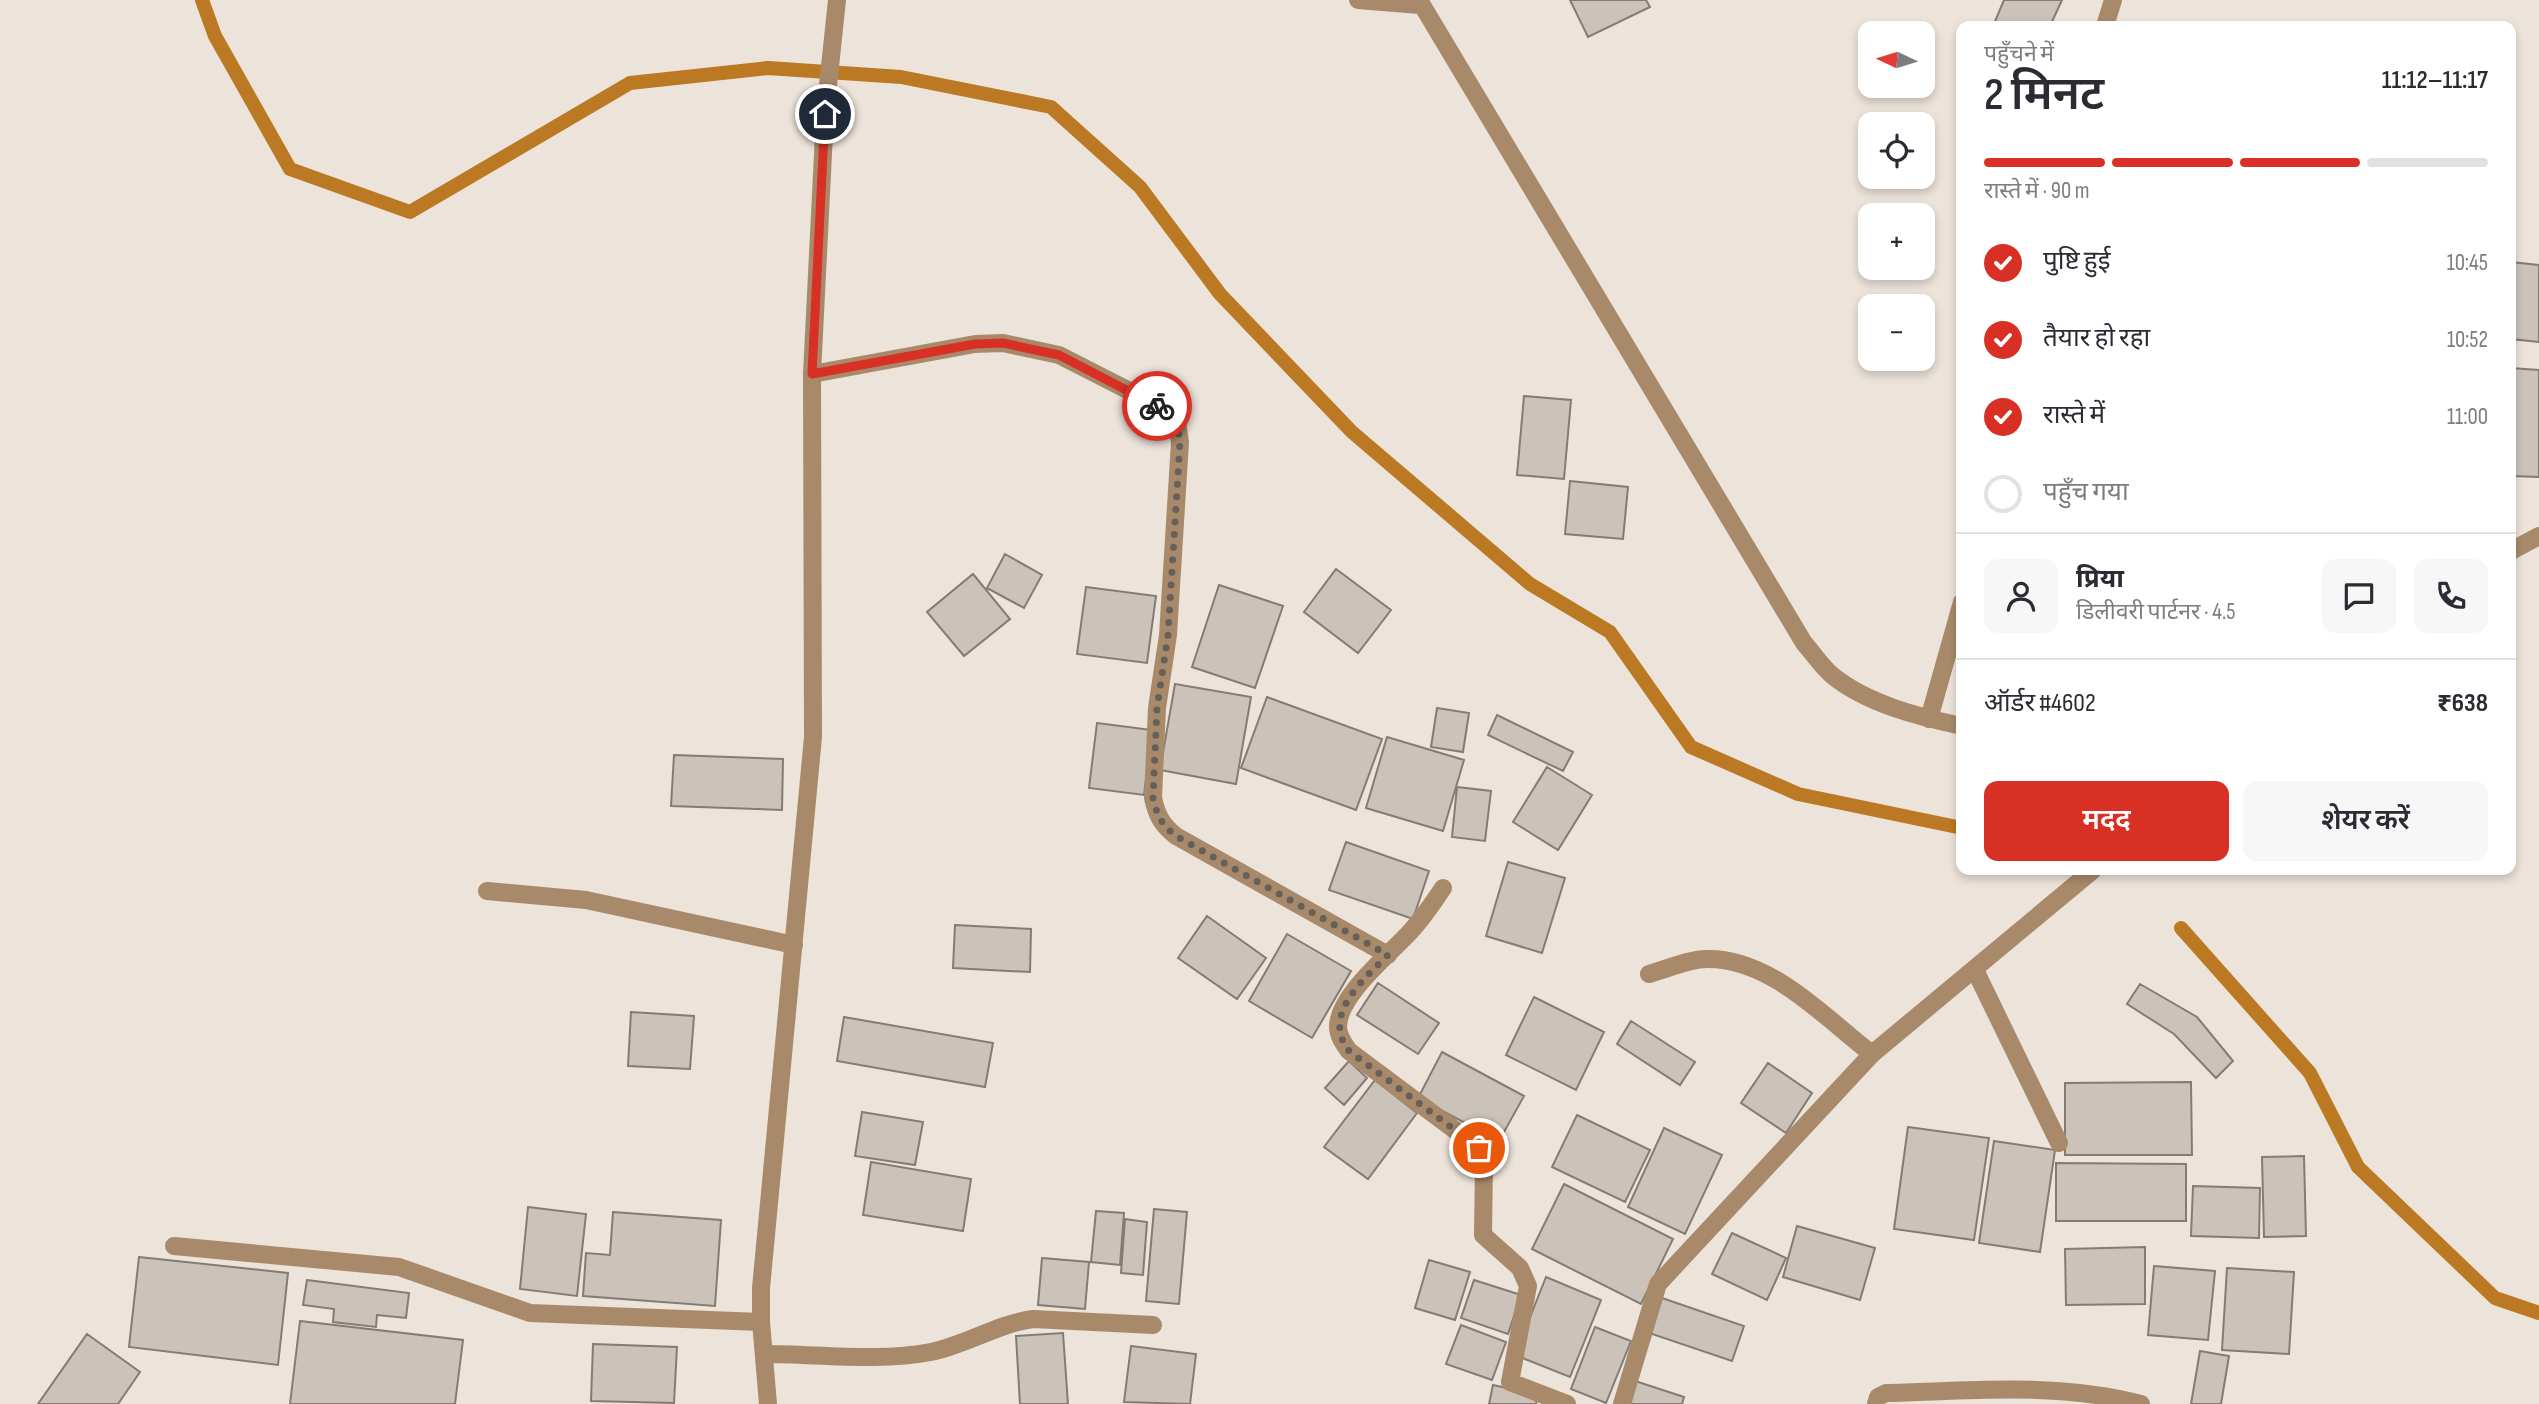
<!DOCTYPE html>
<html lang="hi">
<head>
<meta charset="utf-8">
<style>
	:root { --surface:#fff; --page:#f7f7f7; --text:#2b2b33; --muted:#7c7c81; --line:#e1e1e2; --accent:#d93025 }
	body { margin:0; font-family:"Sofia Sans Condensed","Noto Sans Devanagari",sans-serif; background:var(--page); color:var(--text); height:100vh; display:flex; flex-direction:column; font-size:26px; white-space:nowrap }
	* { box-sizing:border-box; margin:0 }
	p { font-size:23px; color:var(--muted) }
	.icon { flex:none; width:38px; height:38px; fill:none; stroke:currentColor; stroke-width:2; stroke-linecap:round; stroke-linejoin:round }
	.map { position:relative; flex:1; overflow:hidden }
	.panel { position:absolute; left:1956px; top:21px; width:560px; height:854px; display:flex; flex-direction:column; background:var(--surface); border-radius:14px; box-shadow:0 4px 10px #0003 }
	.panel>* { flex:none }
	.needle { width:46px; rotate:274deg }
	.tools { position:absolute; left:1858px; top:21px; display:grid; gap:14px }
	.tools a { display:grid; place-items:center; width:77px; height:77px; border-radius:14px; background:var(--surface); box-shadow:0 4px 10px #0003; font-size:35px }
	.pin { position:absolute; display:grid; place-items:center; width:60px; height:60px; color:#fff; margin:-30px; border:4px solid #fff; border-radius:50%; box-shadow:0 2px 7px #0007 }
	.courier { position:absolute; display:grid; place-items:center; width:70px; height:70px; margin:-35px; border:5px solid #d93025; border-radius:50%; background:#fff; color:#222; box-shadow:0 2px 9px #0007 }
	.overview em { font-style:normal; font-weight:600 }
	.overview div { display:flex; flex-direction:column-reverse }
	.overview { display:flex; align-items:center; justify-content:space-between; height:119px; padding:0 28px }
	h1 { font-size:46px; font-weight:600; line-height:52px }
	.bar { display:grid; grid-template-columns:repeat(4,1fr); gap:10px 7px; align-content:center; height:84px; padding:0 28px }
	.bar i { height:9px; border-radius:5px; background:var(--line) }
	.bar .current { background:var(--accent) }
	.bar p { grid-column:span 4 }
	.line { display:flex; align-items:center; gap:18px; padding:0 28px; border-top:2px solid var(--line) }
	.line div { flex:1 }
	.round { display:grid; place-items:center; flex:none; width:74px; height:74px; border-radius:14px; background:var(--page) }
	ol { padding:0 28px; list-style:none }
	li { display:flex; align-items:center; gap:21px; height:77px }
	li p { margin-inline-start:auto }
	li .icon { padding:7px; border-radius:50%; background:var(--accent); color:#fff; stroke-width:4 }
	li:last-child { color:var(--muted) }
	li i { width:38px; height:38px; border:4px solid var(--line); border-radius:50% }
	.action { display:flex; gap:14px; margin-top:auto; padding:14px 28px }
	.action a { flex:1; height:80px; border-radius:14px; background:var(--accent); color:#fff; font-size:28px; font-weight:600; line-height:80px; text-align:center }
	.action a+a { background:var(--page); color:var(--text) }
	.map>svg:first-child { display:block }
</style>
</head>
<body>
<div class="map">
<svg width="2539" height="1404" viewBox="0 0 2539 1404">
	<rect width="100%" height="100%" fill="#ece3da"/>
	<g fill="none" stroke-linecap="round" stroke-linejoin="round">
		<path stroke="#bc7923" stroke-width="14" d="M202 0 215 36 290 169 410 212 630 83 768 68 901 77 1051 107 1140 187 1220 294 1352 432 1530 584 1610 632 1691 747 1798 794 1962 828
			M2181 928 2310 1073 2358 1167 2495 1298 2539 1313"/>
	</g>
	<path fill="#cbc3ba" stroke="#847c74" stroke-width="2" d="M1570 0H1646L1650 7 1588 37Z
		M2004 0H2062L2050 26H1993Z
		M2511 262 2539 265V342L2511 339Z
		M2511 368 2539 370V477L2511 476Z
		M1524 396 1571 400 1564 479 1517 475Z
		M1570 481 1628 487 1623 539 1565 534Z
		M1005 554 1042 575 1024 608 987 588Z
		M1336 569 1391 610 1358 653 1304 612Z
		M973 574 1010 619 964 656 927 612Z
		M1219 585 1283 606 1255 688 1192 667Z
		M1086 587 1156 596 1147 663 1077 654Z
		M1175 684 1251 697 1236 784 1160 770Z
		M1267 697 1382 739 1356 810 1241 768Z
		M1437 708 1469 713 1463 752 1431 747Z
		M1497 715 1573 752 1563 771 1488 735Z
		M1097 723 1152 730 1144 795 1089 788Z
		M1387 737 1464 760 1443 831 1366 808Z
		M674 755 783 759 782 810 671 806Z
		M1547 767 1592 795 1558 850 1513 822Z
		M1457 787 1491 791 1485 841 1452 837Z
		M1346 842 1429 871 1413 919 1329 890Z
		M1508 862 1565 878 1542 953 1486 936Z
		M1207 916 1266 958 1237 999 1178 958Z
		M955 925 1031 929 1030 972 953 968Z
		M1287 934 1351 971 1312 1038 1249 1001Z
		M1378 983 1439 1023 1418 1054 1357 1015Z
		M2140 984 2197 1017 2233 1061 2216 1078 2174 1034 2127 1004Z
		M1534 997 1604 1032 1576 1090 1506 1055Z
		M631 1012 694 1016 690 1069 628 1066Z
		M844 1017 993 1043 985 1087 837 1061Z
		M1631 1021 1695 1062 1680 1085 1617 1044Z
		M1442 1052 1524 1096 1499 1141 1418 1098Z
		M1349 1061 1367 1078 1344 1105 1325 1088Z
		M1768 1063 1812 1093 1786 1133 1741 1103Z
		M1375 1080 1417 1113 1368 1179 1324 1147Z
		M2191 1082 2192 1155H2065V1083Z
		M862 1112 923 1122 915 1165 855 1156Z
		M1577 1115 1650 1150 1625 1202 1552 1167Z
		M1908 1127 1989 1138 1974 1240 1894 1229Z
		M1664 1128 1722 1155 1685 1234 1628 1207Z
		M1994 1141 2055 1150 2040 1252 1979 1243Z
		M2304 1156 2306 1236 2264 1237 2262 1157Z
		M871 1162 971 1179 963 1231 863 1215Z
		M2056 1163 2186 1164V1221H2056Z
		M1564 1184 1673 1239 1641 1304 1532 1249Z
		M2193 1186 2260 1188 2259 1238 2191 1236Z
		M528 1207 586 1214 577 1296 520 1289Z
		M1154 1209 1187 1212 1179 1304 1146 1301Z
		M1096 1211 1124 1213 1120 1265 1091 1262Z
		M613 1212 721 1220 715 1306 583 1296 586 1253 610 1255Z
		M1125 1219 1147 1222 1143 1275 1121 1273Z
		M1797 1226 1875 1248 1860 1300 1783 1277Z
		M1732 1233 1786 1258 1767 1300 1712 1274Z
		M2145 1247V1304L2066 1305 2065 1249Z
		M139 1257 288 1273 278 1365 129 1347Z
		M1042 1258 1089 1262 1085 1309 1038 1305Z
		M1429 1260 1470 1272 1455 1320 1415 1308Z
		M2154 1266 2215 1271 2208 1340 2148 1335Z
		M2227 1268 2294 1272 2289 1354 2222 1350Z
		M1546 1277 1601 1300 1570 1377 1515 1355Z
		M307 1280 409 1293 406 1318 377 1315 376 1327 333 1322 334 1309 303 1305Z
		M1474 1280 1521 1295 1508 1334 1461 1318Z
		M1662 1298 1744 1326 1732 1361 1649 1333Z
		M300 1321 463 1340 455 1404H290Z
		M1461 1325 1506 1342 1492 1380 1446 1364Z
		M1595 1327 1631 1341 1606 1403 1571 1389Z
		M1063 1333 1068 1404H1020L1016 1336Z
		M87 1334 140 1372 118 1404H38Z
		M593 1344 677 1347 674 1403 591 1401Z
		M1131 1346 1196 1354 1190 1404 1124 1402Z
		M2200 1351 2229 1356 2221 1404H2191Z
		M1635 1381 1684 1397 1682 1404H1628Z
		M1493 1385 1538 1395 1536 1404H1489Z"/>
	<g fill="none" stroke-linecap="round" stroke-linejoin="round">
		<path stroke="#a88a6b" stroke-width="18" d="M487 891 586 900 794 945
			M1975 970 2059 1143
			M174 1246 399 1267 530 1313 761 1322"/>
		<path stroke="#a88a6b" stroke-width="18" d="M1358 0 1420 5
			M1419 0 1804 643C1813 653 1822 667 1833 676 1868 704 1919 717 1962 726
			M2105 26 2113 0
			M812 374 975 344 1003 343 1059 355 1155 404 1177 422 1180 442 1168 635 1157 708 1153 798C1157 816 1162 825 1176 836L1388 955
			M1929 719 1962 602
			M1443 888C1433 903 1423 918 1410 932 1390 954 1338 995 1338 1027 1338 1036 1344 1044 1349 1051L1479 1148 1484 1163 1483 1235 1520 1268 1528 1286 1510 1382 1567 1404
			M1649 974C1667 969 1689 959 1707 959 1771 958 1825 1018 1872 1054
			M764 1354C818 1354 878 1362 931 1352 966 1345 997 1324 1033 1319L1153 1325
			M1876 1404 1878 1397 1886 1393C1972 1391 2057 1382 2141 1404"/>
		<path stroke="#a88a6b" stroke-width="18" d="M2511 551 2539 536
			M768 1404 761 1322V1288L813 737 812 374 825 114 837 0
			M1622 1404 1658 1284 1872 1054 2093 870"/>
	</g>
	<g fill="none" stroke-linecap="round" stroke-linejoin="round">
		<path stroke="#66605b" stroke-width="7" stroke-dasharray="0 12.6" d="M1157 406 1177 422 1180 442 1168 635 1157 708 1153 798C1157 816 1162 825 1176 836L1388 955C1363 980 1321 1015 1349 1051L1479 1148"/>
		<path stroke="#d93025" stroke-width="9" d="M825 114 812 374 975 344 1003 343 1059 355 1157 406"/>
	</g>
</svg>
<div class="tools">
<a><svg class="needle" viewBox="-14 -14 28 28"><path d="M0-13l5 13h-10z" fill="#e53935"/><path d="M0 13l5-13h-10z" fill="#7c7c81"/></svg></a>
<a><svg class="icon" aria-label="locate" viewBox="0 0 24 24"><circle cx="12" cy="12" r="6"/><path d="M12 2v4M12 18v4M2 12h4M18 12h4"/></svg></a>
<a>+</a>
<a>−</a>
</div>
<div class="pin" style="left:1479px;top:1148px;background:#ea580c"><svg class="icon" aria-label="bag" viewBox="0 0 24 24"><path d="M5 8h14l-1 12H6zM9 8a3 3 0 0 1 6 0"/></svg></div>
<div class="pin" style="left:825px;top:114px;background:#1f2937"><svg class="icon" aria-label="home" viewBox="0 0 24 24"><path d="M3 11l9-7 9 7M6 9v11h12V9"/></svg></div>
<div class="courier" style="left:1157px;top:406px"><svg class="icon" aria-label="bike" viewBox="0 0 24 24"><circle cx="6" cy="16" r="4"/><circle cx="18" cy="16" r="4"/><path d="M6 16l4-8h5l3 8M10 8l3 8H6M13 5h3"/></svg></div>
<section class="panel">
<div class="overview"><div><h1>2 मिनट</h1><p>पहुँचने में</p></div><em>11:12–11:17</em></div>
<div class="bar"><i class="current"></i><i class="current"></i><i class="current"></i><i></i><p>रास्ते में · 90 m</p></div>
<ol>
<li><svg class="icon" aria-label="check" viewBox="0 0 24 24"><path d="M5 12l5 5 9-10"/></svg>पुष्टि हुई<p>10:45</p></li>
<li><svg class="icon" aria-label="check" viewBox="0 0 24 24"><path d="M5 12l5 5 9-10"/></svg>तैयार हो रहा<p>10:52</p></li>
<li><svg class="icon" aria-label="check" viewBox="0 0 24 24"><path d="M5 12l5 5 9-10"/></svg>रास्ते में<p>11:00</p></li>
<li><i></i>पहुँच गया</li>
</ol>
<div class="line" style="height:126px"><a class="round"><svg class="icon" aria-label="person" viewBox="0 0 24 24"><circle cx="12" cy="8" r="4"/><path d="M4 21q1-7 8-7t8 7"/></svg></a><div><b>प्रिया</b><p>डिलीवरी पार्टनर · 4.5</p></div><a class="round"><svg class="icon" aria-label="chat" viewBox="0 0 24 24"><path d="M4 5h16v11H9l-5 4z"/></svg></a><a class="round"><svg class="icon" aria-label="phone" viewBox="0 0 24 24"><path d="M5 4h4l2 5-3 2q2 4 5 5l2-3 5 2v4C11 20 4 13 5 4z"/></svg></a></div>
<div class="line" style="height:91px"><div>ऑर्डर #4602</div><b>₹638</b></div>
<div class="action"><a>मदद</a><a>शेयर करें</a></div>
</section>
</div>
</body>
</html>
